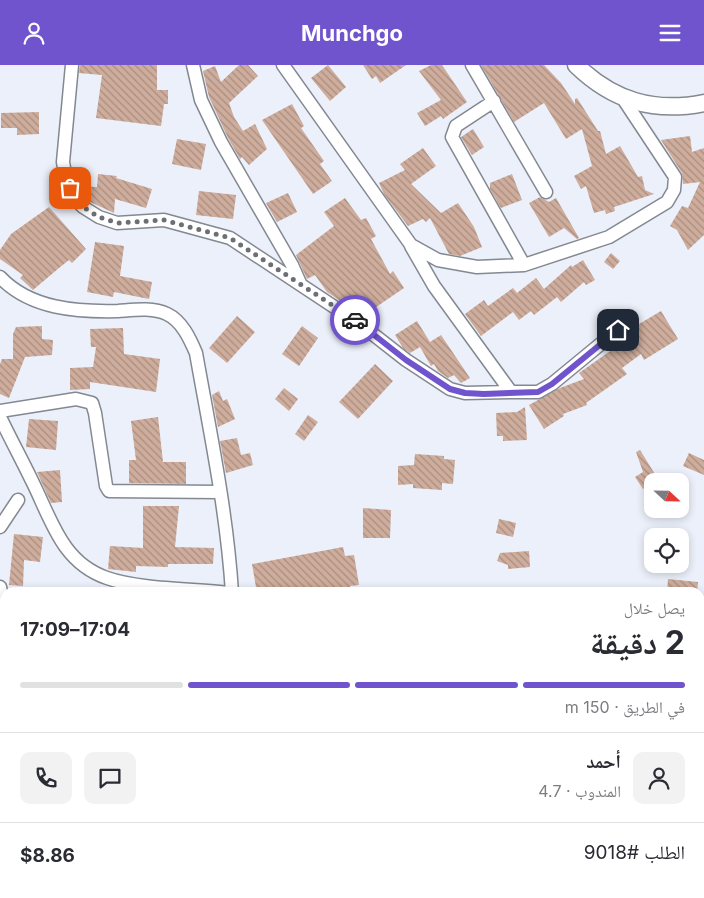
<!DOCTYPE html>
<html lang="ar">
<head>
<meta charset="utf-8">
<style>
	:root { --surface:#fff; --page:#f2f2f3; --text:#2b2b33; --muted:#7c7c81; --line:#e1e1e2; --accent:#7054cd }
	body { margin:0; font-family:Inter,"Noto Naskh Arabic",sans-serif; background:var(--page); color:var(--text); direction:rtl; height:100vh; display:flex; flex-direction:column; font-size:19px; white-space:nowrap }
	* { box-sizing:border-box; margin:0 }
	p { font-size:16px; color:var(--muted) }
	.icon { flex:none; width:28px; height:28px; fill:none; stroke:currentColor; stroke-width:2; stroke-linecap:round; stroke-linejoin:round }
	.map { position:relative; flex:1; overflow:hidden; direction:ltr }
	.details { position:absolute; left:0px; top:522px; width:705px; height:311px; display:flex; flex-direction:column; background:var(--surface); border-radius:15px 15px 0 0; box-shadow:0 2px 8px #0003; direction:rtl }
	.details>* { flex:none }
	.needle { width:32px; rotate:112deg }
	.tools { position:absolute; left:644px; top:408px; display:grid; gap:10px }
	.tools a { display:grid; place-items:center; width:45px; height:45px; border-radius:10px; background:var(--surface); box-shadow:0 2px 8px #0003; font-size:25px }
	.pin { position:absolute; display:grid; place-items:center; width:42px; height:42px; color:#fff; margin:-21px; border-radius:10px; box-shadow:0 2px 8px #0006 }
	.courier { position:absolute; display:grid; place-items:center; width:50px; height:50px; margin:-25px; border:4px solid #7054cd; border-radius:50%; background:#fff; color:#222; box-shadow:0 1px 6px #0007 }
	.head em { font-style:normal; font-weight:700 }
	.head div { display:flex; flex-direction:column-reverse }
	.head { display:flex; align-items:center; justify-content:space-between; height:85px; padding:0 20px }
	h1 { font-size:32px; font-weight:700; line-height:38px }
	.bar { display:grid; grid-template-columns:repeat(4,1fr); gap:8px 5px; align-content:center; height:60px; padding:0 20px }
	.bar i { height:6px; border-radius:4px; background:var(--line) }
	.bar .active { background:var(--accent) }
	.bar p { grid-column:span 4 }
	.line { display:flex; align-items:center; gap:12px; padding:0 20px; border-top:1px solid var(--line) }
	.line div { flex:1 }
	.round { display:grid; place-items:center; flex:none; width:52px; height:52px; border-radius:10px; background:var(--page) }
	header { display:flex; justify-content:space-between; align-items:center; height:65px; padding:0 20px; background:var(--accent); color:#fff; font-size:22px; font-weight:700 }
	.map>svg:first-child { display:block }
</style>
</head>
<body>
<header><svg class="icon" aria-label="menu" viewBox="0 0 24 24"><path d="M4 6h16M4 12h16M4 18h16"/></svg>Munchgo<svg class="icon" aria-label="person" viewBox="0 0 24 24"><circle cx="12" cy="8" r="4"/><path d="M4 21q1-7 8-7t8 7"/></svg></header>
<div class="map">
<svg width="704" height="833" viewBox="0 0 704 833">
	<defs>
		<pattern id="building-back-hatch" width="6" height="6" patternUnits="userSpaceOnUse" patternTransform="scale(1.25)"><rect width="6" height="6" fill="#cfad9d"/><path d="M-1 5l2 2M0 0l6 6M5-1l2 2" fill="none" stroke="#a88d80"/></pattern>
	</defs>
	<rect width="100%" height="100%" fill="#ebf0fa"/>
	<path fill="url(#building-back-hatch)" d="M80 0H157V25H168V39H164L161 61 96 53 102 10 79 8Z
		M239 0H248L258 11 229 38 234 52 243 66 255 59 267 84 249 100 242 92 240 94 228 73 209 32 203 6 215 1 221 17Z
		M328 0 346 22 330 36 311 13Z
		M363 0H406L380 18 376 11 372 14Z
		M431 0H442L467 37 443 54 441 51 425 61 417 48 441 35 419 6Z
		M481 0H544L561 18 575 39V34L577 33 598 66H600L606 89 620 81 638 112 642 111 645 125 654 129 614 142 615 146 606 149 605 145 594 148 586 121 581 124 574 111 592 101 582 64 566 74 544 38 514 57Z
		M292 39 304 61 301 63 324 96 320 99 332 116 313 129 262 55Z
		M39 47V69L17 70V63H1V48Z
		M473 64 484 82 472 90 461 72Z
		M690 71 692 87 704 83V170L688 185 677 165 670 161 682 141 688 143 700 117 683 119 682 108 661 75Z
		M177 74 206 79 201 105 172 99Z
		M423 83 436 101 411 119 441 148 458 138 474 162 482 182 460 191 449 189 430 153 426 157 423 154 408 161 384 129 379 118 405 105 400 99Z
		M98 109 117 111 116 113 152 124 146 143 115 134 114 148 88 136 78 121 97 122Z
		M512 109 522 135 501 143 490 124V118Z
		M199 126 236 130 233 154 196 150Z
		M288 128 297 147 277 157 266 138Z
		M540 132 549 137 556 133 579 173 577 174 564 163 549 172 529 138Z
		M345 133 361 155 366 153 376 171 371 174 390 209 393 206 404 223 363 251 327 227 315 210 307 214 296 190 334 161 324 147Z
		M49 142 86 184 72 198 69 195 59 203 33 225 20 213 23 210 0 194V185L11 169Z
		M95 177 124 181 120 211 152 217 149 234 114 227 113 232 87 227Z
		M611 188 620 196 613 204 604 197Z
		M583 195 595 215 586 220 584 217 561 237 557 232 534 250 531 246 519 255 513 247 481 271 465 249 484 235 488 241 513 223 517 228 536 213 544 224 571 200 572 202Z
		M661 246 678 274 644 295 641 289 622 303 627 309 586 338 587 340 563 349 564 351 544 364 529 340 560 323 584 314 579 308 630 272 628 267 634 262Z
		M237 251 255 267 227 298 209 283Z
		M417 256 430 277 441 270 470 313 461 318 454 310 448 313 438 306 434 299 431 301 420 282 410 288 403 283 395 270Z
		M42 261V274L53 275 52 290 25 292 9 333 0 329V299L2 294H13V269L16 262Z
		M302 261 318 273 299 301 282 289Z
		M123 263 124 289 160 294 156 327 90 317V324L70 325V303L93 302 96 282H91L90 264Z
		M375 299 393 316 358 354 339 337Z
		M284 323 298 334 289 346 275 334Z
		M219 326 223 336 227 334 235 354 218 362 212 330Z
		M525 342 527 375 503 376V371H497L496 348 517 347Z
		M308 350 318 357 304 376 295 369Z
		M158 352 163 397H186V419L129 418V395H136L131 356Z
		M29 354 58 356 56 385 26 382Z
		M237 373 241 390 250 388 253 400 226 408 220 376Z
		M640 385 658 414 643 424 635 412 643 407 636 387Z
		M689 388 704 395V410L683 401Z
		M415 389 444 391V394L455 395 453 419 442 418V425L413 423V419L398 420V401L414 400Z
		M60 405 62 437 51 438 37 407Z
		M143 441H179L175 482 214 483 213 499H168V502L136 501V507L108 504 110 481 143 483Z
		M363 443 391 445 390 473H363Z
		M499 454 516 458 513 472 496 468Z
		M14 469 43 472 40 497 24 495 23 521 9 520Z
		M343 482 345 491 354 490 359 520 350 521 351 528H257L252 499Z
		M529 486 530 502 508 504V500L497 496 500 488Z
		M668 514 698 517 697 528H667Z"/>
	<g fill="none" stroke-linecap="round" stroke-linejoin="round">
		<g stroke="#838891" stroke-width="15">
			<path id="street" d="M72 0 63 97 66 114 74 132 83 142 99 152 117 158 164 155 230 173 360 259 406 295 450 324 465 328 511 327
				M193 0 201 35 221 77 292 200 300 218
				M283 0 411 180 438 195 477 202 524 200 609 172 667 137 674 125 675 112 622 32
				M472 0 546 127
				M494 36 456 61 452 72 524 200
				M411 181 434 221 511 327H538L552 319 631 254
				M0 212C30 244 77 247 118 246 133 245 152 242 167 249 182 256 190 274 196 288 210 367 227 447 232 528
				M0 346 76 334 92 338 95 348 106 421 109 426 220 427
				M0 352C11 375 23 397 34 420 52 457 63 498 107 513 138 524 193 524 228 528
				M0 462 18 435
				M0 522 5 547
				M0 596 5 597
				M0 701 5 703
				M0 762 5 760"/>
		</g>
		<g stroke="#838891" stroke-width="19">
			<path id="secondary" d="M576 0C613 36 654 48 704 38"/>
		</g>
		<use href="#street" stroke="#fff" stroke-width="12"/>
		<use href="#secondary" stroke="#fff" stroke-width="16"/>
	</g>
	<g fill="none" stroke-linecap="round" stroke-linejoin="round">
		<path stroke="#6c6f75" stroke-width="5" stroke-dasharray="0 9" d="M70 123 83 142 99 152 118 158 164 155 230 173 355 255"/>
		<path stroke="#7054cd" stroke-width="6" d="M355 255 406 295 450 324 465 328 484 329 538 327 552 319 618 265"/>
	</g>
</svg>
<div class="tools">
<a><svg class="needle" viewBox="-14 -14 28 28"><path d="M0-13l5 13h-10z" fill="#e53935"/><path d="M0 13l5-13h-10z" fill="#7c7c81"/></svg></a>
<a><svg class="icon" aria-label="locate" viewBox="0 0 24 24"><circle cx="12" cy="12" r="6"/><path d="M12 2v4M12 18v4M2 12h4M18 12h4"/></svg></a>
</div>
<div class="pin" style="left:70px;top:123px;background:#ea580c"><svg class="icon" aria-label="bag" viewBox="0 0 24 24"><path d="M5 8h14l-1 12H6zM9 8a3 3 0 0 1 6 0"/></svg></div>
<div class="pin" style="left:618px;top:265px;background:#1f2937"><svg class="icon" aria-label="home" viewBox="0 0 24 24"><path d="M3 11l9-7 9 7M6 9v11h12V9"/></svg></div>
<div class="courier" style="left:355px;top:255px"><svg class="icon" aria-label="car" viewBox="0 0 24 24"><path d="M5 17H2v-5l4-1 3-4h7l3 4 3 1v5h-3M9 17h6M6 11h13"/><circle cx="7" cy="17" r="2"/><circle cx="17" cy="17" r="2"/></svg></div>
<section class="details">
<div class="head"><div><h1>2 دقيقة</h1><p>يصل خلال</p></div><em>17:04–17:09</em></div>
<div class="bar"><i class="active"></i><i class="active"></i><i class="active"></i><i></i><p>في الطريق · 150 m</p></div>
<div class="line" style="height:90px"><a class="round"><svg class="icon" aria-label="person" viewBox="0 0 24 24"><circle cx="12" cy="8" r="4"/><path d="M4 21q1-7 8-7t8 7"/></svg></a><div><b>أحمد</b><p>المندوب · 4.7</p></div><a class="round"><svg class="icon" aria-label="chat" viewBox="0 0 24 24"><path d="M4 5h16v11H9l-5 4z"/></svg></a><a class="round"><svg class="icon" aria-label="phone" viewBox="0 0 24 24"><path d="M5 4h4l2 5-3 2q2 4 5 5l2-3 5 2v4C11 20 4 13 5 4z"/></svg></a></div>
<div class="line" style="height:65px"><div>الطلب #9018</div><b>$8.86</b></div>
</section>
</div>
</body>
</html>
